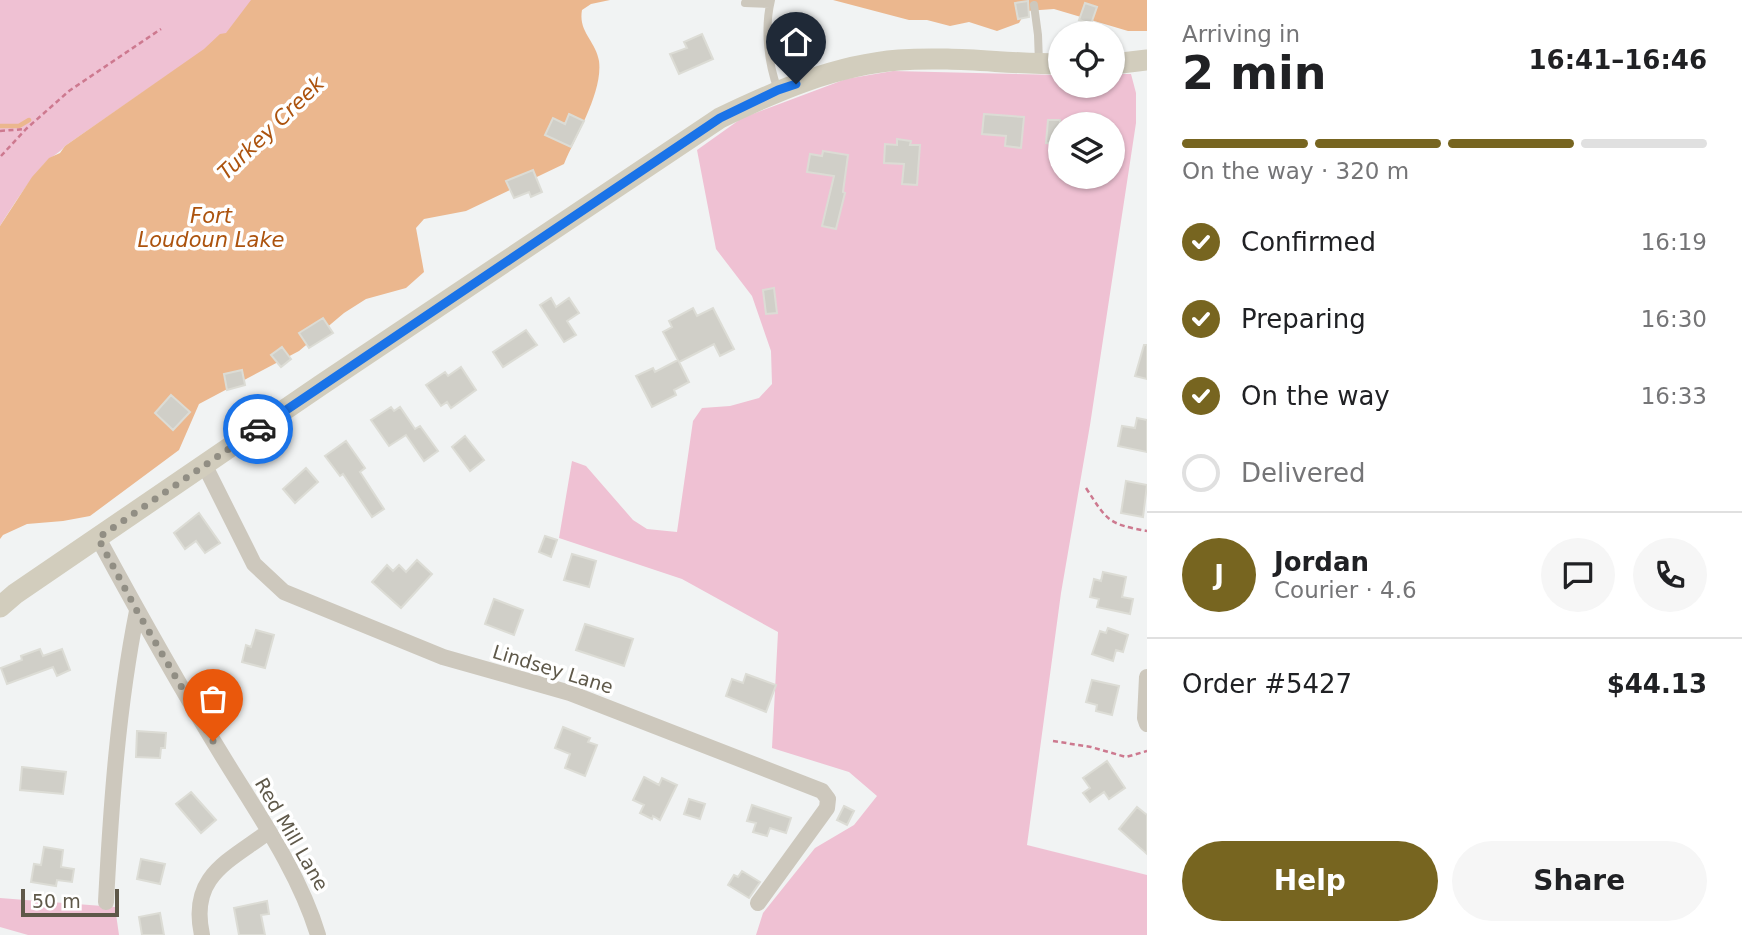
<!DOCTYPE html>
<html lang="en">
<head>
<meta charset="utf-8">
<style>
	:root { --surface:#fff; --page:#f6f6f6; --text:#202124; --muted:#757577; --line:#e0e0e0; --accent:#776520 }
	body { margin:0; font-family:"DejaVu Sans",sans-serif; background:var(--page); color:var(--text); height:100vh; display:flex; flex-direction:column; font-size:26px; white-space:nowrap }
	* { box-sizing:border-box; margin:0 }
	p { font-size:23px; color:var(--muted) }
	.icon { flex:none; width:38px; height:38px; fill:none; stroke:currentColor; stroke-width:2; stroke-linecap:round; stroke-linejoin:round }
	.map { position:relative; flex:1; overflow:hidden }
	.sheet { display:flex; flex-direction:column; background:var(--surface); width:595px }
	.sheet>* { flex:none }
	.controls { position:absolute; left:1048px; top:21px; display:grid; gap:14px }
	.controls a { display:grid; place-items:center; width:77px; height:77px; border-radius:50%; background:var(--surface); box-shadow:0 2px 5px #0004; font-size:35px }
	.scale { position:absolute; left:21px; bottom:18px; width:98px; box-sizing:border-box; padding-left:7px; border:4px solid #5e5849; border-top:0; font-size:19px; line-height:24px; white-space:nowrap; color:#5e5849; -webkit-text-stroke:5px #fff; paint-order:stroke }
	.pin { position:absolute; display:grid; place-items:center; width:60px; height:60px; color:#fff; margin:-72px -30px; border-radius:50% 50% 50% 0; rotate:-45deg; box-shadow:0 0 7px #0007 }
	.pin .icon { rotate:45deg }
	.courier { position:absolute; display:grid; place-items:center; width:70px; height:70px; margin:-35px; border:5px solid #1a73e8; border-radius:50%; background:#fff; color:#222; box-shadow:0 2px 9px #0007 }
	.head em { font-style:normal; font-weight:600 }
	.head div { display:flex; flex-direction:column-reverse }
	.head { display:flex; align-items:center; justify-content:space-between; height:119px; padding:0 35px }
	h1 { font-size:46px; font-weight:600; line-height:52px }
	.bar { display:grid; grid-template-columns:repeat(4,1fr); gap:10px 7px; align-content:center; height:84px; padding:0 35px }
	.bar i { height:9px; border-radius:5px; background:var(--line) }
	.bar .current { background:var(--accent) }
	.bar p { grid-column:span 4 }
	.line { display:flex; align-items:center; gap:18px; padding:0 35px; border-top:2px solid var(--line) }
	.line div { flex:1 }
	.round { display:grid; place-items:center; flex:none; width:74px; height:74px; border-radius:37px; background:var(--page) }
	ol { padding:0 35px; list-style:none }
	li { display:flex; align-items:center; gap:21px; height:77px }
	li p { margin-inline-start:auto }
	li .icon { padding:7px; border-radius:50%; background:var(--accent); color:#fff; stroke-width:4 }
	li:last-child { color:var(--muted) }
	li i { width:38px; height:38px; border:4px solid var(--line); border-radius:50% }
	.action { display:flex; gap:14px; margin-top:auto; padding:14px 35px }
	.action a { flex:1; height:80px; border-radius:42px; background:var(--accent); color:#fff; font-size:28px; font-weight:600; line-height:80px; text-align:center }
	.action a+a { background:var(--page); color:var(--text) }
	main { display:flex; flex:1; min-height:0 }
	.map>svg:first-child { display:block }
</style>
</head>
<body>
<main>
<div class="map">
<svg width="1147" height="935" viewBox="0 0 1147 935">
	<rect width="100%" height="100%" fill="#f1f3f3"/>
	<path fill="#efc1d3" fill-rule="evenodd" d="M0 0H259L230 40 188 61 65 146C59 154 51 156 44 164 27 183 14 204 0 226Z
		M893 71 1060 75V86H1113V74H1131L1136 93V123L1090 425 1061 593 1027 845 1147 875V935H756L763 913 815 848 854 825 877 796 849 772 772 748 778 632 682 579 559 538 572 461 586 466 633 520 647 529 677 532 693 421 702 408 730 406 759 398 772 384 771 351 752 296 716 249 697 150 742 118 846 79ZM1060 124H1113V177H1060Z
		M0 898 115 907 119 935H28L0 927Z"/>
	<path fill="#ebb78e" d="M251 0H610L591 4 582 10C578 32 596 41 599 61 603 92 576 135 564 164L466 211 424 219 416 228 424 272 406 288 366 299 344 313 299 351 199 404 179 450 90 516 63 521 27 524 3 535 0 539V226L32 177 49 158 60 153 65 146 204 49 220 34 226 33Z
		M833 0H1147V31H1128L1054 9 1026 11 1019 23 997 31 969 22 950 26 927 20H909Z"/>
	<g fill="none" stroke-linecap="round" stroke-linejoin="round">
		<path stroke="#ebb78e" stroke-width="4.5" d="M0 126H19L29 120"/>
	</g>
	<path fill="#d0cfc8" stroke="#dcdcd5" stroke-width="2" d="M1028 1 1029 17 1018 19 1015 3Z
		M1085 3 1097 7 1091 24 1079 20Z
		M702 34 713 59 679 74 670 54 687 48 684 42Z
		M1082 113 1100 115V124H1082Z
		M569 114 584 121 571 147 545 135 553 118 565 124Z
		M984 114 1024 117 1021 148 1005 146 1006 136 982 134Z
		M1048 120H1060V144L1046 143Z
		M897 139 911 141 910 145H920L917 185 902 184 904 164 884 163 885 144 897 145Z
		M823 151 848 155 843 192 845 193 836 229 822 226 834 176 807 172 810 154 822 156Z
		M533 170 542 192 531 197 529 192 514 198 506 181Z
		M774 288 777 313 766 314 763 290Z
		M551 298 556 307 569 298 579 313 567 321 576 335 564 342 540 305Z
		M693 308 697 316 713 308 734 349 720 356 714 344 679 362 689 382 674 390 676 395 652 407 636 376 653 368 655 372 678 360 663 332 672 327 669 321Z
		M323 318 333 333 309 348 299 333Z
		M526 330 537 345 503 367 493 352Z
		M1144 345H1147V379L1135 376Z
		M282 347 291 359 281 367 271 355Z
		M461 367 476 390 451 408 447 402 441 406 426 385 445 372 448 376Z
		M242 370 245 385 227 390 224 374Z
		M171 395 190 412 173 430 155 413Z
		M391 407 394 411 400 407 415 429 420 426 438 451 424 461 406 435 389 446 371 420Z
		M1137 418 1147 420V452L1118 446 1122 426 1135 428Z
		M465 436 484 460 470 471 452 447Z
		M346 441 365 468 360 472 384 509 372 517 343 474 340 476 325 456Z
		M306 468 318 482 295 503 283 489Z
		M1126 481 1147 485 1143 517 1121 513Z
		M199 513 220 543 205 553 196 541 185 549 174 533Z
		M545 536 557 540 551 557 539 552Z
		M572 554 596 561 589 587 564 580Z
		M417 560 432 574 401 608 372 582 387 565 393 571 399 565 406 572Z
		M1103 572 1126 577 1122 597 1133 599 1130 614 1097 607 1099 599 1090 597 1094 579 1101 581Z
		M494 599 523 610 514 635 485 624Z
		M585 624 633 639 624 666 576 650Z
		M1108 628 1128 635 1123 652 1116 650 1113 661 1092 654 1100 631 1106 633Z
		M256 630 274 635 265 668 242 662 246 645 251 647Z
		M40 649 43 656 62 649 70 670 57 676 53 667 7 684 1 668 22 660 21 656Z
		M746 674 776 685 766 712 726 696 732 679 743 683Z
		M1092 680 1119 686 1112 715 1096 711 1097 705 1086 702Z
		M563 727 590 738 588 742 597 745 585 776 565 768 570 754 555 748Z
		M137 731 166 733 165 748H161L160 758 136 757Z
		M1107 761 1125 788 1109 799 1104 792 1090 802 1083 793 1090 788 1083 778Z
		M22 767 66 772 63 794 20 790Z
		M644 777 659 785 662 778 677 785 660 820 653 816 652 819 640 813 644 805 633 800Z
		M191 792 216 820 201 833 176 804Z
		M689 799 705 804 700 819 684 814Z
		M752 805 791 818 786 833 770 828 767 836 753 832 756 823 747 821Z
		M844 806 854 811 847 825 837 820Z
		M1137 807 1147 815V854L1119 829Z
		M44 847 63 850 61 867 74 869 72 882 57 880 56 886 31 882 34 864 41 865Z
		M141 859 165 864 160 884 137 879Z
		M742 871 760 882 749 898 728 885 734 875 738 877Z
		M267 901 269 914 261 915 265 935H239L234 908Z
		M160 913 164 935H142L139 917Z"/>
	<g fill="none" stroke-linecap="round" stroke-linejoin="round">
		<path stroke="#cd798f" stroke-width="2.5" stroke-dasharray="5 3.5" stroke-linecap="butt" d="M0 131 25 129
			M1 156 26 129 69 91 161 29
			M1086 488C1107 520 1107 524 1147 531
			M1053 741 1091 747 1126 757 1147 751"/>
		<path stroke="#cdc8bd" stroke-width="8" d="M771 0C764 29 768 63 778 90
			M745 3 770 4
			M1034 5 1038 35 1039 63"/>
		<path stroke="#cdc8bd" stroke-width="16" d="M205 466 254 564 284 592 443 657 570 693 822 791 828 799 827 808 758 903
			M98 538C137 610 177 682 220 752 255 810 298 869 318 935
			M1147 677 1145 718 1147 724
			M106 902C111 805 118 706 137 611
			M202 935C189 876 228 862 268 832"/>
		<path stroke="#d2cdbd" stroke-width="21" d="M1113 64 1147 60
			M0 607 15 594 321 385 720 118C776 91 835 65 899 60 953 56 1006 64 1060 64"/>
	</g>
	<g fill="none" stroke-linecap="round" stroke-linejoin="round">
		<path stroke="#918e84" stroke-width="7" stroke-dasharray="0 12.6" d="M213 741 137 611 98 538 258 429"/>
		<path stroke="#1a73e8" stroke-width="9" d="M258 429 720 118 778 90 796 84"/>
	</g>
	<g text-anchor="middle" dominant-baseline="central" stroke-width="7" stroke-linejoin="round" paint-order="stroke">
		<g font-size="19" fill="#5e5849" stroke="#fff">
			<text transform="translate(553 669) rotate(17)">Lindsey Lane</text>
			<text transform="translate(292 834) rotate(60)">Red Mill Lane</text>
		</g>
		<g font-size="21" font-style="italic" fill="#ac530e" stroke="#fff">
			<text transform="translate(271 128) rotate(-44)">Turkey Creek</text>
			<text x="211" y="216">Fort<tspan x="211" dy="24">Loudoun Lake</tspan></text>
		</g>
	</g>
</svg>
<div class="controls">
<a><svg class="icon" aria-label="locate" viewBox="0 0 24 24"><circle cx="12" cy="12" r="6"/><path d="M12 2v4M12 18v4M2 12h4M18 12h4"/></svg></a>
<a><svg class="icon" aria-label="layers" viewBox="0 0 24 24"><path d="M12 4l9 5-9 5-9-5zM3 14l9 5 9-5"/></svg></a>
</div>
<div class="scale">50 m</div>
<div class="pin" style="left:213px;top:741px;background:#ea580c"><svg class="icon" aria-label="bag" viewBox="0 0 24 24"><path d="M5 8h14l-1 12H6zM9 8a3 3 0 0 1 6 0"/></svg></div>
<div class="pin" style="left:796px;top:84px;background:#1f2937"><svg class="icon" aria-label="home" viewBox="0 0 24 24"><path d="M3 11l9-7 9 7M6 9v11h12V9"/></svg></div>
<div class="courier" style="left:258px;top:429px"><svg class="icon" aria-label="car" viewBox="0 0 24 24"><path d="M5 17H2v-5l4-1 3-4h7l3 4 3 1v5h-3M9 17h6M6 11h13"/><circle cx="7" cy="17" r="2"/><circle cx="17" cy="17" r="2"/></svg></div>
</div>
<section class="sheet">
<div class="head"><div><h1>2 min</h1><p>Arriving in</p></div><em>16:41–16:46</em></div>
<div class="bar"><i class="current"></i><i class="current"></i><i class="current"></i><i></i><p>On the way · 320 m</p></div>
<ol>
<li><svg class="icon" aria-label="check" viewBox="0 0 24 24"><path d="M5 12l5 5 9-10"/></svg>Confirmed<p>16:19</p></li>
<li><svg class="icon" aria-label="check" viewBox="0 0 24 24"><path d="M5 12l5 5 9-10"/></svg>Preparing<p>16:30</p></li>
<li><svg class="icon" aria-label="check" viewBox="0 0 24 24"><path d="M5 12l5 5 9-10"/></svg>On the way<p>16:33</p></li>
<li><i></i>Delivered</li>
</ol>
<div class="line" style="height:126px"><b class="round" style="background:var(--accent);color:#fff">J</b><div><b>Jordan</b><p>Courier · 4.6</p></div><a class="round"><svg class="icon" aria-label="chat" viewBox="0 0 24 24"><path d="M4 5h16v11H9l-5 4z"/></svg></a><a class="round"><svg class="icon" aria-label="phone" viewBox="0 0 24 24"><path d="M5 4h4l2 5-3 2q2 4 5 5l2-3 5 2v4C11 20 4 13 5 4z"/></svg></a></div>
<div class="line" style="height:91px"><div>Order #5427</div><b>$44.13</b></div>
<div class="action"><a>Help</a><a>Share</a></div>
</section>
</main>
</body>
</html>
